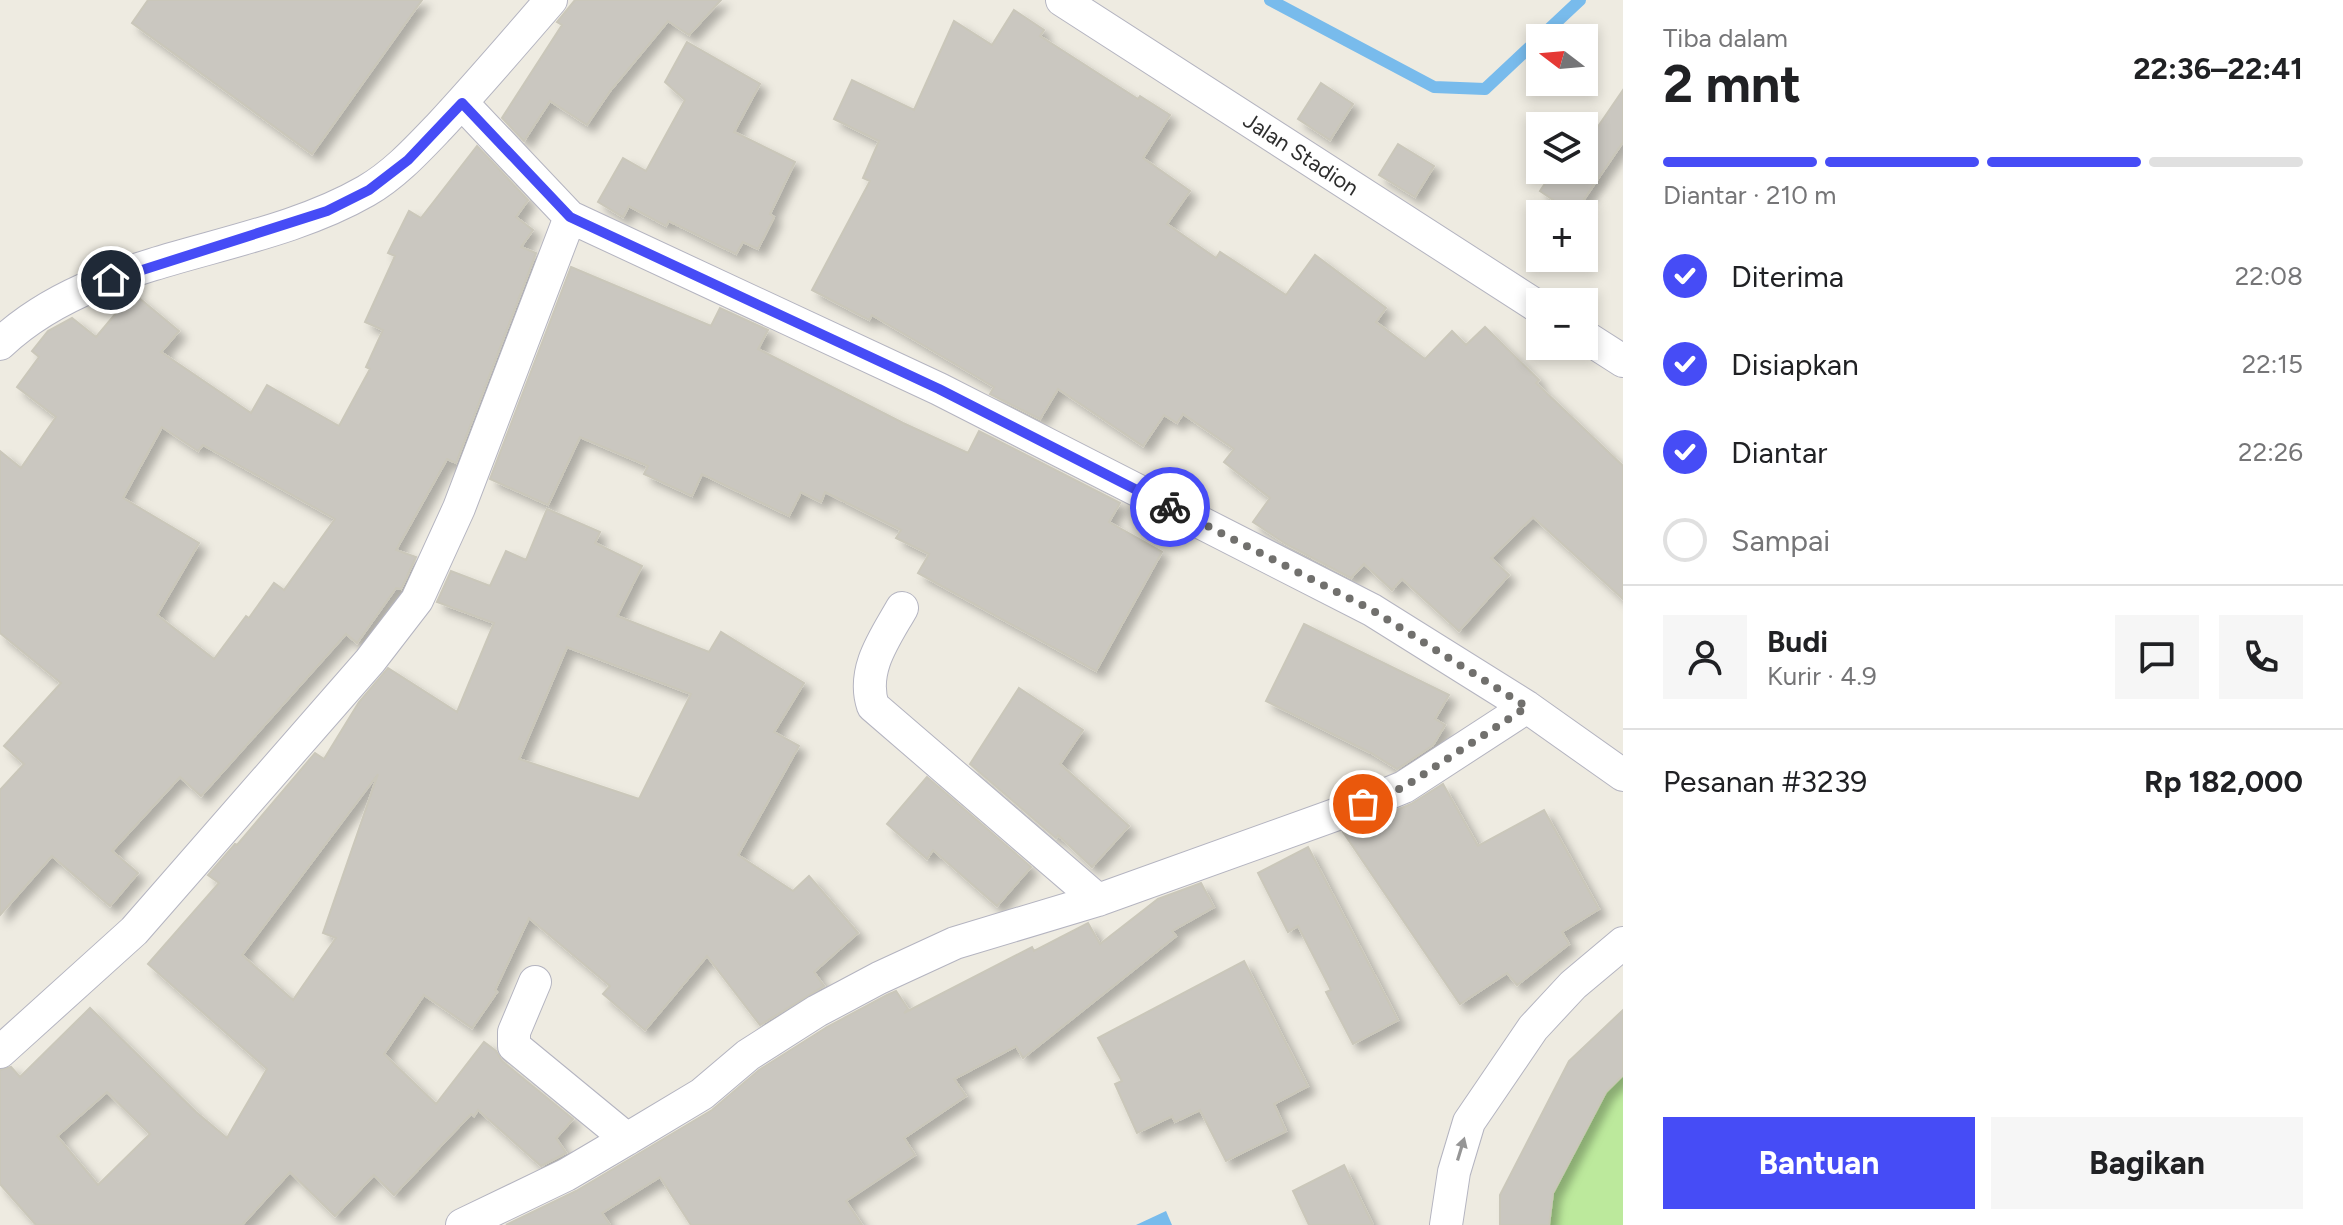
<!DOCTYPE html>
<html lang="id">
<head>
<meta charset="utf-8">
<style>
	:root { --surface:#fff; --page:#f6f6f6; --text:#202124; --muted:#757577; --line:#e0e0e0; --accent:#464cf6 }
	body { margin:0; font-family:Figtree,sans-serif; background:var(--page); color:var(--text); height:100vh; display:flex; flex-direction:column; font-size:30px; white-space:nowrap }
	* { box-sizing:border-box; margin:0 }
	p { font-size:26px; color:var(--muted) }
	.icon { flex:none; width:44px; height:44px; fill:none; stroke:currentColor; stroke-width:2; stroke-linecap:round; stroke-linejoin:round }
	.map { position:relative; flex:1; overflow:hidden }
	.side { display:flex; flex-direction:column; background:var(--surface); width:720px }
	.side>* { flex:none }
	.needle { width:52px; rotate:286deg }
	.tools { position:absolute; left:1526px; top:24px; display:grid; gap:16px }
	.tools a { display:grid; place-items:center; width:72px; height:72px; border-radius:0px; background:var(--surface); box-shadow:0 4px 12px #0003; font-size:40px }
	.pin { position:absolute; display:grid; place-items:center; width:68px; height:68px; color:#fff; margin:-34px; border:4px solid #fff; border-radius:50%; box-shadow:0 2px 8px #0007 }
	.courier { position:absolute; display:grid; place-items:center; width:80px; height:80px; margin:-40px; border:6px solid #464cf6; border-radius:50%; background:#fff; color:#222; box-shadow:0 2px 10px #0007 }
	.overview em { font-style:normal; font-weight:700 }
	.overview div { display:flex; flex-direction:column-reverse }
	.overview { display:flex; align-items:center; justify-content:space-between; height:136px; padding:0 40px }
	h1 { font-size:52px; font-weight:700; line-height:60px }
	.bar { display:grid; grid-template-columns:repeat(4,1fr); gap:12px 8px; align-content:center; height:96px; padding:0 40px }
	.bar i { height:10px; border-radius:6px; background:var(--line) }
	.bar .selected { background:var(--accent) }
	.bar p { grid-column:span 4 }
	.line { display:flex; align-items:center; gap:20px; padding:0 40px; border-top:2px solid var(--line) }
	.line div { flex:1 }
	.round { display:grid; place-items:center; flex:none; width:84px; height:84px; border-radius:0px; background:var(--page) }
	ol { padding:0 40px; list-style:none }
	li { display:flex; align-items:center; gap:24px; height:88px }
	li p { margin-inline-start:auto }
	li .icon { padding:8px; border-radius:50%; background:var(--accent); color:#fff; stroke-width:4 }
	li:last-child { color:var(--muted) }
	li i { width:44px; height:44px; border:4px solid var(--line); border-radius:50% }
	.button { display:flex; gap:16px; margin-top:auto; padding:16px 40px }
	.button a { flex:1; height:92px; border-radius:0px; background:var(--accent); color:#fff; font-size:32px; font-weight:700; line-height:92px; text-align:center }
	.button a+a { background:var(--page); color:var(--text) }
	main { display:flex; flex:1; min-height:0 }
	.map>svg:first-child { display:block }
</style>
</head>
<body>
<main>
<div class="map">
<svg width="1623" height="1225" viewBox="0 0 1623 1225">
	<defs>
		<filter id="shadow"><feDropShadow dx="7" dy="7" stdDeviation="4" flood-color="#0004"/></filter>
	</defs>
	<rect width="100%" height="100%" fill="#eeebe1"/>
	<path fill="#bce99c" d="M1623 1010V1225H1500V1195L1569 1061Z"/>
	<path fill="#78bbec" d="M1166 1211 1172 1225H1136Z"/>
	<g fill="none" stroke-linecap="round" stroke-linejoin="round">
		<path stroke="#78bbec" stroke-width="12" d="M1270 0 1434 87 1485 89 1580 0"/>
	</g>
	<path fill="#cac7c0" stroke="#cac7ba" stroke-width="2" fill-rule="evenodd" filter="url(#shadow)" d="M148 0H422L312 154 132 23Z
		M575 0H721L689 35 668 21 610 91 587 125 550 101 524 141 502 118 562 25 557 22Z
		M1014 10 1044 30 1040 36 1138 99 1140 96 1170 115 1143 158 1190 191 1167 224 1216 258 1220 252 1286 295 1315 255 1386 308 1376 322 1425 359 1452 331 1466 345 1485 327 1539 380 1536 383 1623 466V599L1533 517 1491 558 1509 575 1459 631 1402 579 1392 590 1364 564 1351 578 1286 544 1253 522 1270 498 1224 462 1234 449 1183 414 1177 423 1164 415 1143 446 1058 389 1040 419 990 394 994 387 872 315 869 320 812 290 870 181 863 178 879 141 834 119 852 80 914 110 954 21 992 45Z
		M687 42 760 84 734 132 795 162 770 214 774 217 758 249 743 242 736 254 669 221 666 226 629 206 623 217 598 202 623 158 646 171 685 100 665 82Z
		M1321 83 1353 104 1330 140 1298 119Z
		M1623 90V142L1574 214 1540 191 1554 170H1584V147Z
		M1398 144 1434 166 1415 197 1379 175Z
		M477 146 528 200 516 217 533 230 521 247 536 253 456 463 447 459 396 550 416 557 401 589 396 588 357 643 346 634 201 796 180 777 112 851 138 873 110 906 52 856 0 915V790L24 764 4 746 61 683 0 633V451L21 468 56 417 17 387 39 357 32 351 48 331 72 318 96 337 133 293 179 331 161 352 251 413 267 385 339 426 370 369 366 367 383 330 365 322 395 256 388 253 409 211 421 218ZM162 427 198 451 203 445 335 519 284 590 274 583 249 618 246 616 214 659 157 615 199 543 123 498Z
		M571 267 711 326 720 308 768 330 758 349 903 423 968 453 979 431 1120 503 1109 522 1162 552 1096 671 918 573 929 554 896 538 901 530 825 492 821 502 801 492 789 516 702 474 692 496 644 474 648 466 580 437 548 505 490 479Z
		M547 509 600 532 595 543 642 566 617 616 709 652 721 632 804 683 774 732 799 746 738 855 793 891 809 876 858 933 814 972 824 986 760 1025 707 956 645 1030 603 994 610 986 529 918 495 990 497 992 472 1028 424 995 384 1054 436 1104 484 1042 496 1051 502 1061 573 1119 556 1138 566 1153 541 1166 478 1110 474 1116 471 1114 394 1195 374 1175 335 1216 290 1172 242 1225H36L0 1184V1070L11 1067 20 1077 90 1008 196 1112 227 1138 267 1069 148 964 219 883 208 875 235 844 237 845 315 753 324 759 359 702 388 668 457 712 494 623 437 602 451 571 490 586 506 551 526 560ZM567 647 691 694 639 799 519 759ZM378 774 323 933 336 938 293 1000 242 955ZM107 1092 150 1134 98 1185 57 1136Z
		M1304 624 1449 695 1435 719 1445 725 1433 745 1397 769 1371 753 1266 701Z
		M1019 688 1083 730 1060 764 1129 826 1092 867 1058 835 1056 838 970 764Z
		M927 777 1031 867 997 906 933 850 927 859 887 824Z
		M1443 784 1478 846 1544 810 1599 909 1562 932 1569 944 1517 985 1507 973 1460 1004 1343 832 1411 804Z
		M1308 847 1398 1020 1353 1044 1326 992 1331 990 1298 926 1288 932 1258 873Z
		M1201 883 1214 907 1172 931 1176 936 1023 1058 1016 1046 954 1079 966 1096 904 1138 915 1155 846 1201 862 1225H691L660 1177 602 1213 610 1225H506L576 1191 712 1110 759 1070 827 1027 887 995 896 991 908 1009 904 1013 1032 947 1034 951 1088 923 1100 944 1158 899Z
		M1244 961 1308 1086 1274 1104 1286 1131 1226 1161 1200 1110 1175 1122 1172 1116 1137 1133 1115 1084 1122 1081 1098 1038Z
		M1623 1010V1075L1606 1092 1553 1193 1549 1225H1500V1195L1569 1061Z
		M1344 1165 1373 1225H1309L1293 1191Z"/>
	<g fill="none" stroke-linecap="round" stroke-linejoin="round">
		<g stroke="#b4b4c0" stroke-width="34">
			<path id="street" d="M1062 0 1540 308
				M462 103 570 217 939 389 1372 610 1527 707 1623 775
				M1584 336 1623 361
				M0 344C97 252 253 256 366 191 394 175 417 150 439 127 477 86 514 43 551 0
				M902 608C885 638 861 670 873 706L1098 900
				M535 982 514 1032V1046L627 1139
				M0 1052 134 931 370 661 417 600 459 508 570 217
				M462 1225 566 1175 627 1139 702 1094 748 1055 817 1011 879 978 955 943 1098 900 1343 812 1404 787 1527 707
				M1446 1225 1454 1172 1469 1122 1533 1028 1573 985 1623 943"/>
		</g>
		<use href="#street" stroke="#fff" stroke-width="32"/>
	</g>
	<defs><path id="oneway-solid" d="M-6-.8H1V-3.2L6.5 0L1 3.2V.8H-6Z" transform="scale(2)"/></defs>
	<use fill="#969696" href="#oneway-solid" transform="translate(1461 1149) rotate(-73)"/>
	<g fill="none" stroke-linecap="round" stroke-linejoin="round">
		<path stroke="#71706d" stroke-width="8" stroke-dasharray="0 14.4" d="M1170 507 1372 610 1527 707 1404 787 1363 804"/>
		<path stroke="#464cf6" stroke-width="10" d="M111 280 327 211 369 190 408 160 462 103 570 217 939 389 1170 507"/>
	</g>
	<g text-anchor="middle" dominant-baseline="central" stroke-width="6" stroke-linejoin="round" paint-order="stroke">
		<g font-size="22" fill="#2e2e2e" stroke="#fff">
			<text transform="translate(1301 154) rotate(33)">Jalan Stadion</text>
		</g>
	</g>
</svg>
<div class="tools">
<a><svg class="needle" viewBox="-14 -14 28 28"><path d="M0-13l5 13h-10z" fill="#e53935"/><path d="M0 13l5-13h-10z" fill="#757577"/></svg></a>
<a><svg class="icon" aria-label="layers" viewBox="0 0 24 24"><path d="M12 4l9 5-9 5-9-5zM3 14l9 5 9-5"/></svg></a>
<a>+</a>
<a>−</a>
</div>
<div class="pin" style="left:1363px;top:804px;background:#ea580c"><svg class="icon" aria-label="bag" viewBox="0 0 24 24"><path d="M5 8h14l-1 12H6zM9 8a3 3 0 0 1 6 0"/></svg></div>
<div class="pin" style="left:111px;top:280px;background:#1f2937"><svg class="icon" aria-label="home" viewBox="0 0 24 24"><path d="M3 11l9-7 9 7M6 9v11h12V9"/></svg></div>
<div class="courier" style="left:1170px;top:507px"><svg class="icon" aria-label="bike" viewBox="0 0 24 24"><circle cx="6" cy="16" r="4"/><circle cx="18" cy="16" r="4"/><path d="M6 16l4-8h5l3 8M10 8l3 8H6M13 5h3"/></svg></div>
</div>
<section class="side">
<div class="overview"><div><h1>2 mnt</h1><p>Tiba dalam</p></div><em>22:36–22:41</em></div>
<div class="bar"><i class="selected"></i><i class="selected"></i><i class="selected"></i><i></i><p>Diantar · 210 m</p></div>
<ol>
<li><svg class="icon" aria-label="check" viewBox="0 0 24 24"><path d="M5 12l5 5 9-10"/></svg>Diterima<p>22:08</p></li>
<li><svg class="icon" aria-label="check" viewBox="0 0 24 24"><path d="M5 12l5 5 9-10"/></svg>Disiapkan<p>22:15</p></li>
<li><svg class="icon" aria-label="check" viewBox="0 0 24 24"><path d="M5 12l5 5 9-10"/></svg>Diantar<p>22:26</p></li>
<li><i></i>Sampai</li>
</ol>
<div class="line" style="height:144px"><a class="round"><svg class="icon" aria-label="person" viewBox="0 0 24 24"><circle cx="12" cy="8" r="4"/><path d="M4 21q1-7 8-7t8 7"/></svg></a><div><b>Budi</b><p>Kurir · 4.9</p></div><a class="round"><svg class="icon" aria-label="chat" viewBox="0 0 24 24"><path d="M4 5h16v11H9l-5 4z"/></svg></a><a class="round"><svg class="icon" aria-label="phone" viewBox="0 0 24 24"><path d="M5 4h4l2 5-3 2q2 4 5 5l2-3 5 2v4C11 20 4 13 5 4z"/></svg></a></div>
<div class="line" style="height:104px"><div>Pesanan #3239</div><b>Rp 182,000</b></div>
<div class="button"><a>Bantuan</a><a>Bagikan</a></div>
</section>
</main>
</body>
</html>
